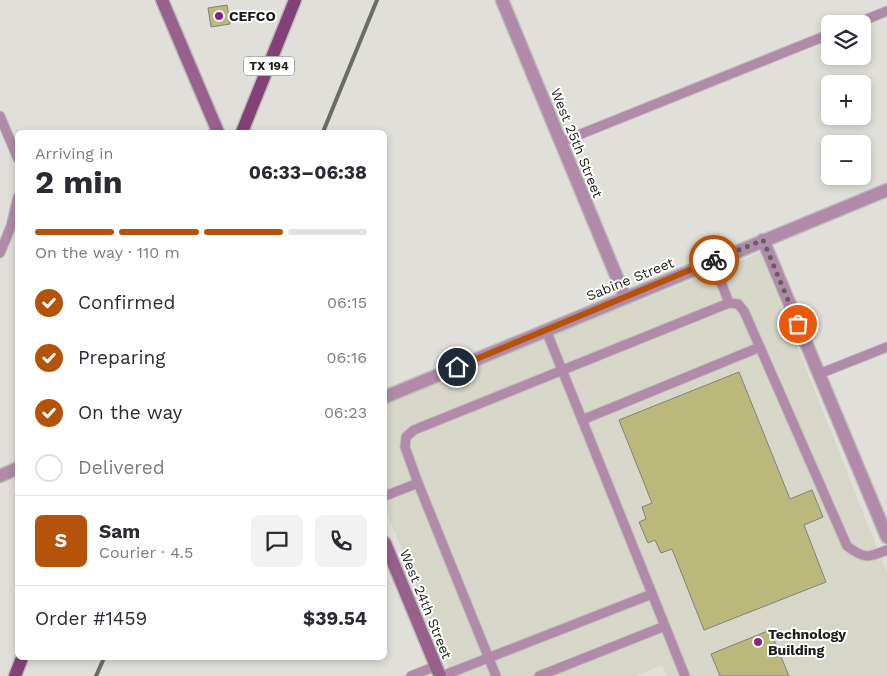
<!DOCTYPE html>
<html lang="en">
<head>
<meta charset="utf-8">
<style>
	:root { --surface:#fff; --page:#f2f2f3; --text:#2b2b33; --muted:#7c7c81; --line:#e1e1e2; --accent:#b45309 }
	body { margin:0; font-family:"Work Sans",sans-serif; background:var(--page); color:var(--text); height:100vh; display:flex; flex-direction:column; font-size:19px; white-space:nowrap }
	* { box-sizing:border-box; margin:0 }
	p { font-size:16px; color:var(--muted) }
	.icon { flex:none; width:28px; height:28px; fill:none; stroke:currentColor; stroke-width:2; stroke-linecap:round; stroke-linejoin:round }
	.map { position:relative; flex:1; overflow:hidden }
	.drawer { position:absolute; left:15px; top:130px; width:372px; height:530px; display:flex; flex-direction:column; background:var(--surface); border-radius:8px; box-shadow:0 2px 8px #0003 }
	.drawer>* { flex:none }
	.fabs { position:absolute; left:821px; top:15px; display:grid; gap:10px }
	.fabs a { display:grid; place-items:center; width:50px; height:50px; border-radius:8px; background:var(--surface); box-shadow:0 2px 8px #0003; font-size:25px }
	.pin { position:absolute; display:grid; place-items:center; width:42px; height:42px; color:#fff; margin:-21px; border:2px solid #fff; border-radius:50%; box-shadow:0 1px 5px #0007 }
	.courier { position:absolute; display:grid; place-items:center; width:50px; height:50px; margin:-25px; border:4px solid #b45309; border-radius:50%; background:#fff; color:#222; box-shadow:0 1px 6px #0007 }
	.head em { font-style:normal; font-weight:700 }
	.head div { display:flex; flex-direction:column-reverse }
	.head { display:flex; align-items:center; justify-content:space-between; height:85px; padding:0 20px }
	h1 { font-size:32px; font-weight:700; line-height:38px }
	.bar { display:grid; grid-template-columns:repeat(4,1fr); gap:8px 5px; align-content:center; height:60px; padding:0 20px }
	.bar i { height:6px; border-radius:4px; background:var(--line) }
	.bar .on { background:var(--accent) }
	.bar p { grid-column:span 4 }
	.line { display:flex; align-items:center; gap:12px; padding:0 20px; border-top:1px solid var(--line) }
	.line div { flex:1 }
	.round { display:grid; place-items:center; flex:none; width:52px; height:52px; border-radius:8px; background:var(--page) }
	ol { padding:0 20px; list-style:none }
	li { display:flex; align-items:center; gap:15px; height:55px }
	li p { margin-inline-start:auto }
	li .icon { padding:5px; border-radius:50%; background:var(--accent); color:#fff; stroke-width:4 }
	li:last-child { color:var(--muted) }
	li i { width:28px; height:28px; border:2px solid var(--line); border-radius:50% }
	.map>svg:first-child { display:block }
</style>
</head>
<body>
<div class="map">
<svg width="887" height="676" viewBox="0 0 887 676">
	<rect width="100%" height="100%" fill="#e0dfda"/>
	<path fill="#d6d6c9" d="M760 253 887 573V676H667L662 665 635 676H452L385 507V402Z"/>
	<path fill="#bbb87c" stroke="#80807b" d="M227 5 230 24 211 27 208 8Z
		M739 372 790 499 812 490 823 517 804 525 826 582 704 630 672 549 661 553 655 540 648 543 639 522 646 519 642 507 652 503 619 420Z
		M770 630 789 676H720L711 654Z"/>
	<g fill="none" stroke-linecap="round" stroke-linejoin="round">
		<g stroke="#bdbcb8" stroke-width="11">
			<path id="service" d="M855 24 887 11
				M0 116 18 159
				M561 142 830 34
				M0 253 11 226 18 197
				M713 261 729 303
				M819 374 887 347
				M582 420 760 347
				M385 496 418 483
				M665 626 685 676
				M411 676 436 666
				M442 676 652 594
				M496 676 418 483 405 447 406 437 414 430 729 303 738 304 744 311 847 546C864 559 868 558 887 550
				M539 676 665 626 546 330"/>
		</g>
		<g stroke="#bdbcb8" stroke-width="15">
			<path id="minor" d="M502 0 625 297
				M763 240 887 537
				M385 397 887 190
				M0 476 18 468"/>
		</g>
		<g stroke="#bdbcb8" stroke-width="15">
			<path id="secondary" d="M162 0 218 132
				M385 543 440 676"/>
		</g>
		<g stroke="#bdbcb8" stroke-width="15">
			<path id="primary" d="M242 132 295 0
				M15 676 22 658"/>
		</g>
		<use href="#service" stroke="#b08aa8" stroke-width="9"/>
		<use href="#minor" stroke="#b08aa8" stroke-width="12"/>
		<use href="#secondary" stroke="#97608d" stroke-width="12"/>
		<use href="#primary" stroke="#844179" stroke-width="12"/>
		<path stroke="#6b6b67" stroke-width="4" d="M323 132 377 0
			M96 676 104 658"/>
	</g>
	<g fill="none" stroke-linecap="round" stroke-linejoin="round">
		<path stroke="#61615e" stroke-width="5" stroke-dasharray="0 9" d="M714 260 763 240 798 324"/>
		<path stroke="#b45309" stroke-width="6" d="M457 367 714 260"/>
	</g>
	<g fill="#902183" stroke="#fff" stroke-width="2">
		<circle cx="219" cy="16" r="5"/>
		<circle cx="758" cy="642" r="5"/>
	</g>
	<g text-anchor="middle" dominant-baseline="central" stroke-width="4" stroke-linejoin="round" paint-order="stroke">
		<rect fill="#fff" stroke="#61615f" stroke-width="1" x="244" y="56.5" width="50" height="19" rx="4"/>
		<g font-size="12" font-weight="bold" fill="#1d1d1b">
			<text x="269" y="66">TX 194</text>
		</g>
		<g font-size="14" font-weight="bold" fill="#1d1d1b" stroke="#fff" text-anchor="start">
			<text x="229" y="16">CEFCO</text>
			<text x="768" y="634">Technology<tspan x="768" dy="16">Building</tspan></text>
		</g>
		<g font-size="14" fill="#1d1d1b" stroke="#fff">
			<text transform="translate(577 143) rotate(68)">West 25th Street</text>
			<text transform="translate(630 279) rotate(-22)">Sabine Street</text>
			<text transform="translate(426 604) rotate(68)">West 24th Street</text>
		</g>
	</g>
</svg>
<div class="fabs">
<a><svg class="icon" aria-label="layers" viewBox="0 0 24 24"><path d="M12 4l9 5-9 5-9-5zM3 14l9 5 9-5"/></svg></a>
<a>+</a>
<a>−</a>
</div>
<div class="pin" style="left:798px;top:324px;background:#ea580c"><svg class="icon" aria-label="bag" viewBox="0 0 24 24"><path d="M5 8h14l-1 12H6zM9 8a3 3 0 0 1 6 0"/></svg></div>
<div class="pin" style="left:457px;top:367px;background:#1f2937"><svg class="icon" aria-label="home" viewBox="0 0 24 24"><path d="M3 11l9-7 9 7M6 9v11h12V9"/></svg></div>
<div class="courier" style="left:714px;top:260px"><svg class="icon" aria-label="bike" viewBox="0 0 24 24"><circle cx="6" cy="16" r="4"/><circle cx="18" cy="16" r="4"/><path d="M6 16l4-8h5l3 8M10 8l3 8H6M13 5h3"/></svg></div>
<section class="drawer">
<div class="head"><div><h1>2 min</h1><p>Arriving in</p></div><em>06:33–06:38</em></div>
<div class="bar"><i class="on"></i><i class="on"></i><i class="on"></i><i></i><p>On the way · 110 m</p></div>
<ol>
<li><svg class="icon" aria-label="check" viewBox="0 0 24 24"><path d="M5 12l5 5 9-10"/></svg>Confirmed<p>06:15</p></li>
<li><svg class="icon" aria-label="check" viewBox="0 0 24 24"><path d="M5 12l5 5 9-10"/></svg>Preparing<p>06:16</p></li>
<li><svg class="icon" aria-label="check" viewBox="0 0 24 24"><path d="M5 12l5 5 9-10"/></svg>On the way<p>06:23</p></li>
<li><i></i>Delivered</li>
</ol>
<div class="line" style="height:90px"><b class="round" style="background:var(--accent);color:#fff">S</b><div><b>Sam</b><p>Courier · 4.5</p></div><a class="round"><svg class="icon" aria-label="chat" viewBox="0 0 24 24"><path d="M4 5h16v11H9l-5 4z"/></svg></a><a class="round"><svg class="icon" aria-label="phone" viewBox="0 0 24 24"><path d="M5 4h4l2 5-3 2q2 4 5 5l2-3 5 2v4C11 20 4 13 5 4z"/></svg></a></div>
<div class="line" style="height:65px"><div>Order #1459</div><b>$39.54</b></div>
</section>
</div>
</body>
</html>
